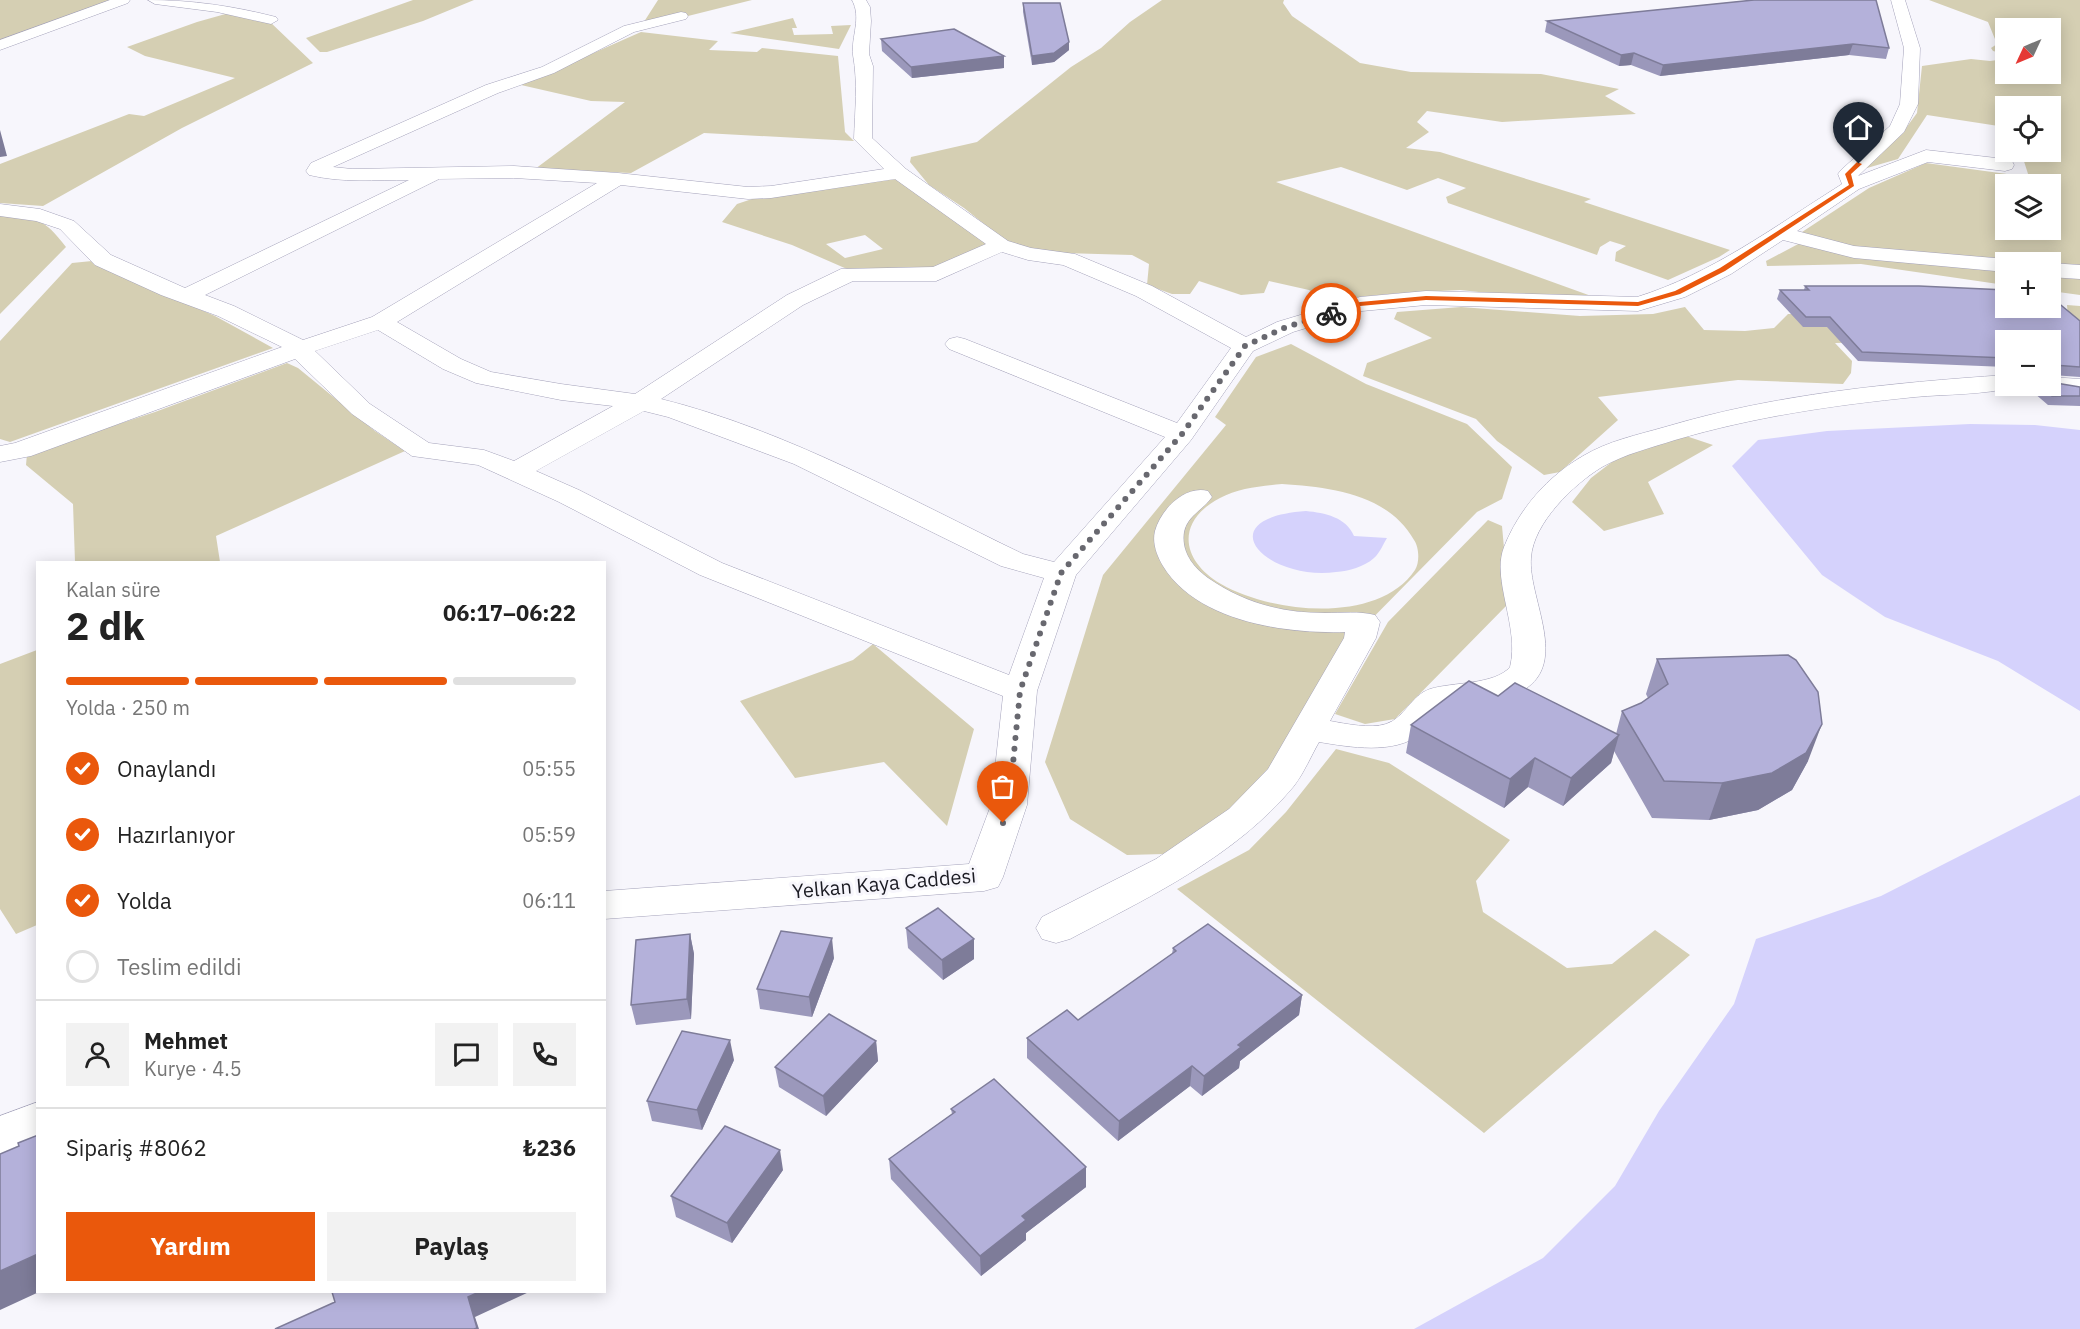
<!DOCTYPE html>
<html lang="tr">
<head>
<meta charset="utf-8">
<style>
	:root { --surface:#fff; --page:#f2f2f2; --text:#222; --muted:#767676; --line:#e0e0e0; --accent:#ea580c }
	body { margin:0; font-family:"IBM Plex Sans",sans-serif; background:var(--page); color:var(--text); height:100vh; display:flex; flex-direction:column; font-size:22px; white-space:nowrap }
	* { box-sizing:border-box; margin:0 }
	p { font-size:20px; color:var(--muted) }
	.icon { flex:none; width:33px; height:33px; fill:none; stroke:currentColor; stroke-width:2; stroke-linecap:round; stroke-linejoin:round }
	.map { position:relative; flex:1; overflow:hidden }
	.drawer { position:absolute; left:36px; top:561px; width:570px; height:732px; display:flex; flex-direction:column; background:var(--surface); border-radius:0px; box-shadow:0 3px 15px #0003 }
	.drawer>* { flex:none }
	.needle { width:39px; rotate:226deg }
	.buttons { position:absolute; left:1995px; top:18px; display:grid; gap:12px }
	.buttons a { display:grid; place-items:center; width:66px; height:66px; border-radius:0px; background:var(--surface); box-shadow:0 3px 15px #0003; font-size:30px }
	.pin { position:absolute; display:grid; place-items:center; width:51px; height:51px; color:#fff; margin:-62px -26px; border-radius:50% 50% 50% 0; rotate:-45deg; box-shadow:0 0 6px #0007 }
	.pin .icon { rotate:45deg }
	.courier { position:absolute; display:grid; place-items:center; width:60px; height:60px; margin:-30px; border:4px solid #ea580c; border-radius:50%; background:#fff; color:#222; box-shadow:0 2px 8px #0007 }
	.head em { font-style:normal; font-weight:700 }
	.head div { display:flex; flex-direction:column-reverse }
	.head { display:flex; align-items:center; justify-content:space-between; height:102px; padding:0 30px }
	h1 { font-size:39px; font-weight:700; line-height:45px }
	.bar { display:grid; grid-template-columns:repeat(4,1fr); gap:9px 6px; align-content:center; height:72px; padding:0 30px }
	.bar i { height:8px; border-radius:4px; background:var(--line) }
	.bar .current { background:var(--accent) }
	.bar p { grid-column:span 4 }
	.line { display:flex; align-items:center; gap:15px; padding:0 30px; border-top:2px solid var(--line) }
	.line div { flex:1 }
	.round { display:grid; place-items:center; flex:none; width:63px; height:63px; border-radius:0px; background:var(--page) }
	ol { padding:0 30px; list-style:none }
	li { display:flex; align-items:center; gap:18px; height:66px }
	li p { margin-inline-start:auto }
	li .icon { padding:6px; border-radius:50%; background:var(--accent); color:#fff; stroke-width:4 }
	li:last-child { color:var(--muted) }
	li i { width:33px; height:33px; border:3px solid var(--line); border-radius:50% }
	.cta { display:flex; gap:12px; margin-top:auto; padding:12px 30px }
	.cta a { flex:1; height:69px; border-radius:0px; background:var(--accent); color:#fff; font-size:24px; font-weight:700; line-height:69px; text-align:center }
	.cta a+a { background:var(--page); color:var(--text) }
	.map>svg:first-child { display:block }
</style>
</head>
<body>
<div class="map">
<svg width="2080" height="1329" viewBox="0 0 2080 1329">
	<rect width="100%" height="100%" fill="#f7f6fc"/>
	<path fill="#d5cfb3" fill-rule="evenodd" d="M0 0H111L0 41Z
		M413 0H474L423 21 327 52H320L306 38Z
		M658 0H752L640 28Z
		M1162 0H1284L1283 3 1292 16 1360 63 1411 72 1541 74 1619 89 1605 96 1636 114 1502 122 1427 111 1417 122 1429 132 1406 148 1440 152 1591 199 1584 202 1730 250 1719 257 1668 280 1615 261 1616 252 1626 246 1610 241 1600 247 1597 255 1448 203 1446 197 1466 188 1438 178 1407 190 1341 167 1276 182 1594 297H1526L1460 290 1402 293 1326 300 1309 290 1269 281 1264 293 1241 295 1199 281 1190 294H1172L1147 285 1149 264 1132 255 1064 253 1024 247 1004 240 964 208 929 185 910 162 911 157 977 142 1071 67 1101 48 1130 22Z
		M1929 0H2080V269L2051 266 2050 262H2012L1858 248 1799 234 1869 188 1926 163 2029 177 2021 152H2050V106H2006L2005 127 1927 115 1898 159 1867 168 1861 167 1906 128 1917 113 1922 66 1971 59 1990 61 2005 59 2006 74H2050V28H2006L2005 54 1993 51 1991 48 1997 44 1988 22ZM2006 184H2050V230H2006Z
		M229 13 269 21 313 63 182 128 43 206 0 203V164L129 114 144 116 235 78 145 56 127 47 197 22Z
		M793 18 797 28H792L794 35 833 34 831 26 851 25 839 49 730 33Z
		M641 32 718 41 709 50 757 52 762 48 838 56 845 132 854 141 704 133 631 173 535 169 625 102 591 101 521 85Z
		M896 179 991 244 932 269H847L792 245 722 222 737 204 752 199ZM865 235 883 249 845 258 826 244Z
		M0 215C37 218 43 217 66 247L0 314Z
		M1802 242 2005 270V285L1861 264 1767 266 1766 261Z
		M92 261 215 316 273 348 10 442 0 439V341L72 263Z
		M2051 274 2080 277V295L2051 291Z
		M2067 305 2080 306V350L2050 340 1835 343 1852 361 1851 373 1843 384 1738 380 1598 397 1618 420 1560 472 1544 475 1497 441 1476 419 1363 376 1367 363 1432 338 1394 319 1397 312 1461 307 1580 316 1653 314 1685 307 1704 330 1745 331 1774 328 1788 314 2068 317Z
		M1291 344 1366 384 1467 424 1512 467 1502 499 1477 512 1351 640 1273 775 1231 820 1164 854 1127 855 1070 819 1045 762 1103 575 1226 425 1215 417 1256 357ZM1282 484C1330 487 1388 494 1414 540 1419 547 1420 562 1415 570 1378 625 1271 613 1221 584 1180 560 1176 521 1220 498 1238 488 1261 486 1282 484Z
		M287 363 298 368 375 431 405 451 216 536 220 562H75L73 504 26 465 27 454 155 412Z
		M1680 434 1713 445 1648 482 1664 514 1604 531 1572 502 1591 478 1621 455Z
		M1488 520 1502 526 1509 603 1395 719 1365 724 1335 714 1388 622Z
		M873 644 974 729 947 826 884 762 795 778 740 701 853 660Z
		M37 650V925L16 934 0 909V664Z
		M1336 749 1389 763 1510 840 1476 881 1483 912 1567 968 1612 964 1655 930 1690 955 1484 1133 1177 889 1249 850 1286 812Z"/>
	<path fill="#d5d2fc" d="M1970 424 2035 425 2080 430V711L1998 661 1885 617 1822 575 1732 466 1758 440 1827 431Z
		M1306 511C1325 513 1346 517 1354 536L1387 538C1383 544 1380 553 1374 558 1364 567 1349 571 1336 572 1265 581 1206 518 1306 511Z
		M2080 795V1329H1414L1543 1258 1615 1186 1659 1111 1734 1004 1756 939 1881 896Z"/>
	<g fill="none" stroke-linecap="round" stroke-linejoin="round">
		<g stroke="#a4a2ba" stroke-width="1">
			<path id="minor" d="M110 0H130L128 3 0 50V40Z
				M148 0C192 0 233 6 276 17L278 20 271 24 217 12 155 4Z
				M852 0H866L870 7 871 21 869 54 873 66 872 138 906 169 1008 241 1031 248 1075 254 1152 286 1246 337 1277 322 1360 297 1426 291 1637 297C1711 274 1774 227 1839 186L1842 184 1838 174 1841 170 1890 126 1900 104 1904 48 1891 0H1905L1920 48 1918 104 1904 132 1858 176 1926 150 2005 159 2012 161 2014 165 2012 169 2005 171 1928 162 1859 189 1797 231 1854 246 2006 259 2014 262H2006V272L1854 258 1783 240 1731 274 1685 297 1638 311 1426 305 1362 311 1293 332 1253 351 1191 440 1076 575 1037 691 1027 805 1003 877 998 887 984 891 604 919V891L969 864 991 805 1003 696 700 575 559 502 478 465 412 456 352 414 295 359 31 456 0 462V446L15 443 282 347 218 316 161 295 95 265 60 229 36 221 0 216V204L40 209 74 221 111 255 185 288 409 180C376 180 342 183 309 175L306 171 311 163 486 85 542 67 624 26 681 12 686 13 688 16 686 19 634 32 554 73 498 93 333 167 352 169 514 166 618 173 748 187 771 186 884 169 854 139C855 110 858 83 853 55 851 36 862 18 852 0ZM514 178 597 183 372 317 303 340 234 306 205 295 439 179ZM895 179 986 244 933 267 841 269 787 295 635 394 561 384 491 372 461 359 397 322 621 185 748 199 771 198ZM1002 252 1028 260 1063 265 1136 296 1231 348 1177 423 965 339 957 337 949 339 945 344 949 349 1165 437 1054 562 1023 554C907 498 786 430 661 399L803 305 853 281H936ZM378 330 443 369 476 383 561 400 613 406 514 461 484 450 429 443 370 404 315 351ZM644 411 668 417 794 464 1001 566 1044 578 1009 675 722 563 579 490 536 471Z
				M2050 263 2080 265V279L2050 277Z
				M2006 375V386H2016L2015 387C1983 395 1948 394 1915 397 1834 405 1753 417 1675 440 1650 448 1625 454 1602 467 1574 484 1533 523 1531 558 1528 596 1567 658 1528 687 1505 705 1473 694 1449 705 1437 711 1431 726 1421 734 1393 755 1350 747 1319 742 1311 756 1304 773 1294 786 1235 857 1151 896 1070 939L1056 943 1042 939 1036 928 1042 917 1156 859 1229 809 1268 769 1344 638 1345 632C1287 634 1197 622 1163 566 1157 556 1152 543 1155 531 1161 509 1185 485 1208 491L1212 497C1203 510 1187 516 1184 532 1181 552 1193 567 1208 578 1244 603 1282 613 1325 613 1342 613 1359 611 1375 615L1380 622 1376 638 1330 721C1347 724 1370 729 1386 724 1405 718 1411 695 1430 689 1452 682 1495 685 1510 667 1520 627 1491 580 1504 547 1519 509 1548 476 1583 456 1608 441 1637 435 1665 427 1776 394 1890 383 2006 375Z
				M2050 377 2080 379V395L2041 389 2038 386H2050Z
				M38 1102V1141L0 1156V1116Z"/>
		</g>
		<use href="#minor" fill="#fff" fill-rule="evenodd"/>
	</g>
	<path fill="#9b98bb" d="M1753 0 1889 48 1886 59 1849 55 1660 76 1631 65 1619 66 1545 32 1547 21Z
		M1023 3 1069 50 1054 62 1032 65 1023 12Z
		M881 39 1004 68 912 78 882 51Z
		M1805 286 2080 321V377L2052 375 2050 377V340H2006V367L1858 361 1827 327H1803L1777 299 1780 290H1804Z
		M2026 386 2080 387V406L2048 405Z
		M1657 659 1808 761 1792 790 1758 810 1709 820 1652 818 1614 751 1611 763 1563 806 1528 787 1504 808 1406 753 1411 725 1498 696 1616 734 1622 711 1641 703 1648 698 1646 694Z
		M906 928 974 939V959L943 980 908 948Z
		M690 934 694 954 691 1019 636 1025 631 1005Z
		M1173 948 1302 995 1299 1015 1240 1061 1239 1068 1202 1096 1190 1086 1118 1141 1027 1058V1038L1078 1020 1172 954Z
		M834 958 812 1017 760 1009 757 989Z
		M876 1041 878 1061 826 1116 779 1087 775 1067Z
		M734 1060 702 1130 652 1121 647 1101Z
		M951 1109 1086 1167V1187L1026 1233V1240L981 1276 891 1179 889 1159 952 1114Z
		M783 1170 732 1243 676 1217 671 1196Z"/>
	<path fill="#7e7c99" d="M1069 42V50L1054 62 1032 65V56Z
		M1853 44 1849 55 1660 76 1663 65Z
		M1634 53 1631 65 1619 66 1621 55Z
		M1004 56V68L912 78 911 67Z
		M0 130 7 156 0 157Z
		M1822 724 1808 761 1792 790 1758 810 1709 820 1722 783Z
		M1619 735 1611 763 1563 806 1571 778Z
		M1535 758 1528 787 1504 808 1510 779Z
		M690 934 694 954 691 1019 687 999Z
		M832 938 834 958 812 1017 809 997Z
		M974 939V959L943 980 942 960Z
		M1302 995 1299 1015 1240 1061 1239 1068 1202 1096 1204 1076 1238 1045Z
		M730 1040 734 1060 702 1130 697 1110Z
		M876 1041 878 1061 826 1116 823 1096Z
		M1192 1066 1190 1086 1118 1141 1119 1121Z
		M780 1150 783 1170 732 1243 727 1223Z
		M1086 1167V1187L1026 1233V1240L981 1276 980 1256 1022 1216Z
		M38 1254V1292H39L0 1310V1271Z
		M479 1292H529L475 1317 479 1329H474L468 1297Z"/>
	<path fill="#b4b1da" stroke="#7e7c99" stroke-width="1.5" d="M1754 0H1876L1889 48 1853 44 1663 65 1634 53 1621 55 1547 21Z
		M1023 3H1060L1069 42 1054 53 1032 56Z
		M954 29 1004 56 911 67 881 39Z
		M1805 286H1919L2006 290V308H2050V296L2080 321V367L2054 365 2052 374H2050V340H2006V358L1862 352 1830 317H1806L1780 290H1809Z
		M2050 382 2080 387V396H2052L2041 386H2050Z
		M1788 655 1796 660 1818 692 1822 724 1806 753 1772 773 1722 783 1664 781 1622 711 1641 703 1668 684 1657 659Z
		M1469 681 1498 696 1515 683 1619 735 1571 778 1535 758 1510 779 1411 725Z
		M938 908 974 939 942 960 906 928Z
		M1208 924 1302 995 1238 1045 1241 1047 1204 1076 1192 1066 1119 1121 1027 1038 1067 1010 1078 1020 1176 951 1173 948Z
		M781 931 832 938 809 997 757 989Z
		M690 934 687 999 631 1005 636 940Z
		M829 1014 876 1041 823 1096 775 1067Z
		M682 1031 730 1040 697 1110 647 1101Z
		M994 1079 1086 1167 1022 1216 1026 1220 980 1256 889 1159 955 1112 951 1109Z
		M725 1126 780 1150 727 1223 671 1196Z
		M38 1135V1254L0 1271V1154L19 1146 18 1143Z
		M332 1292H479L468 1297 477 1328 474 1329H275L335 1302Z"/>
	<path fill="#ea580c" d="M1857 162 1862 164 1851 174 1854 186 1725 271 1680 294 1638 306 1426 300 1360 306 1331 315 1328 313 1360 302 1426 296 1638 302 1675 291 1720 268 1849 185 1845 174Z"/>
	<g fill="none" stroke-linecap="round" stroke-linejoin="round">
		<path stroke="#68686f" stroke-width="6" stroke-dasharray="0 10.8" d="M1003 823 1009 805 1020 691 1061 573 1182 434 1245 346 1286 327 1331 313"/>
	</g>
	<g text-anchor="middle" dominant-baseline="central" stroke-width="6" stroke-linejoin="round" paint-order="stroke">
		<g font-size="20" fill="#1b1b23" stroke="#f7f6fc">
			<text transform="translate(884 883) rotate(-5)">Yelkan Kaya Caddesi</text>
		</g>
	</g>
</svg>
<div class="buttons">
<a><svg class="needle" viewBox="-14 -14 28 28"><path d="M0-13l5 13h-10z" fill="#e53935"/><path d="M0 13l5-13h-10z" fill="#767676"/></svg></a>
<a><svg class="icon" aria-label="locate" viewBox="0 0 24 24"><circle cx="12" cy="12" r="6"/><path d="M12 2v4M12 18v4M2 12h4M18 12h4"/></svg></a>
<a><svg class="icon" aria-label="layers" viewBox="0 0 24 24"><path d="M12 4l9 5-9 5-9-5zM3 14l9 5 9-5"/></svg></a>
<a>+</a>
<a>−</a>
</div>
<div class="pin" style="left:1003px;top:823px;background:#ea580c"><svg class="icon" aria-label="bag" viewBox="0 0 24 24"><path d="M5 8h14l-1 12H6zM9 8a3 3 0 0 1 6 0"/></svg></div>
<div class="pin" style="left:1859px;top:164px;background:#1f2937"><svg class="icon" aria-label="home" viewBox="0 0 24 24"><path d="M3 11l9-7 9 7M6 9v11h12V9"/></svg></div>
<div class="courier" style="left:1331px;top:313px"><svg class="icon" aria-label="bike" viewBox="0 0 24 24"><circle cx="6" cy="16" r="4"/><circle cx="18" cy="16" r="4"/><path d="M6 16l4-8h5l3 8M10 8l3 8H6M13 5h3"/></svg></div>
<section class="drawer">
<div class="head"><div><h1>2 dk</h1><p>Kalan süre</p></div><em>06:17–06:22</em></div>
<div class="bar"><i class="current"></i><i class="current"></i><i class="current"></i><i></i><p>Yolda · 250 m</p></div>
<ol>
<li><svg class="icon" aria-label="check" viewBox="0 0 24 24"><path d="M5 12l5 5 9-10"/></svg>Onaylandı<p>05:55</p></li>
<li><svg class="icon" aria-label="check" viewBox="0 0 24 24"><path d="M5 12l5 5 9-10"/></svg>Hazırlanıyor<p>05:59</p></li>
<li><svg class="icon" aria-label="check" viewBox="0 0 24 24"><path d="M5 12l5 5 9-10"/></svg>Yolda<p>06:11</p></li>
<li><i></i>Teslim edildi</li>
</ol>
<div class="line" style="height:108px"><a class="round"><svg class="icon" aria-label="person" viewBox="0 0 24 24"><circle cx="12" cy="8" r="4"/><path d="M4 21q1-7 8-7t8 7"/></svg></a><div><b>Mehmet</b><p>Kurye · 4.5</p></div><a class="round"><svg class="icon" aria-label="chat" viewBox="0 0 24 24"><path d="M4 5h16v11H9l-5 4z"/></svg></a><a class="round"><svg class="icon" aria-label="phone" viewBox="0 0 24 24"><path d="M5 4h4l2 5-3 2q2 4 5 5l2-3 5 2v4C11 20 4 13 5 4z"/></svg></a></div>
<div class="line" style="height:78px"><div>Sipariş #8062</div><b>₺236</b></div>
<div class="cta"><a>Yardım</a><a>Paylaş</a></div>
</section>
</div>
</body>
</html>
